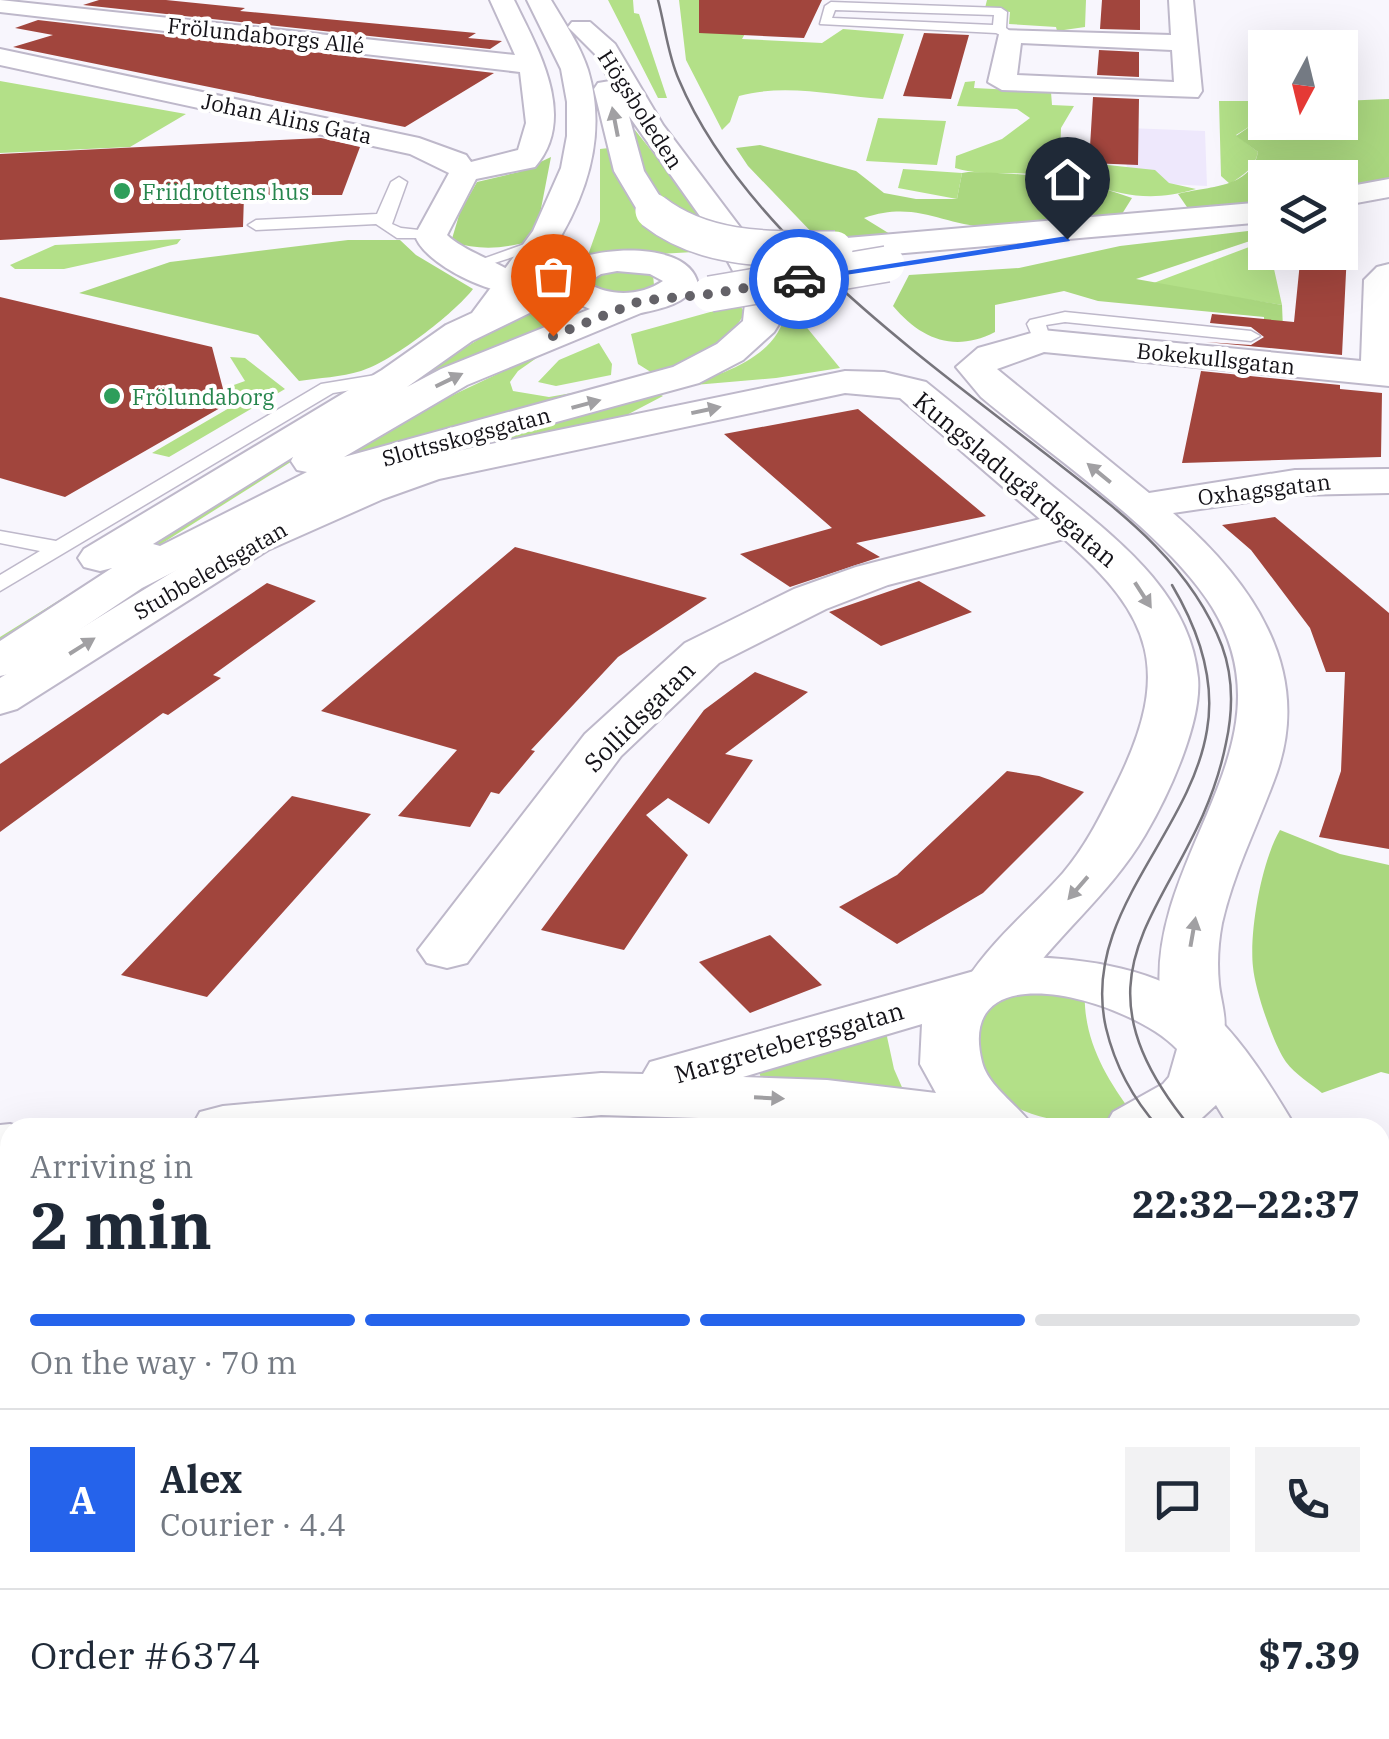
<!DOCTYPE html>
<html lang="en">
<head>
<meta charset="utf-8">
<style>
	:root { --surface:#fff; --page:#f2f2f3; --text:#1f2937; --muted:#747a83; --line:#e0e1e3; --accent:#2563eb }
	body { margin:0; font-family:"IBM Plex Serif",serif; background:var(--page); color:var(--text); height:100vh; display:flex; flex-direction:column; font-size:38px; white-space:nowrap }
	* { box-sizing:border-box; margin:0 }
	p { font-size:32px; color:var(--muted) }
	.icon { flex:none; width:55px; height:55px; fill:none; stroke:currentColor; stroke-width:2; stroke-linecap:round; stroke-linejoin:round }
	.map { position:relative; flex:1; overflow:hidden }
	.details { position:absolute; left:0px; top:1118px; width:1390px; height:622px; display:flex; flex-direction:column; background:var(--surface); border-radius:30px 30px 0 0; box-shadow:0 10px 40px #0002 }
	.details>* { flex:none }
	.needle { width:65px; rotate:187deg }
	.controls { position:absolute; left:1248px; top:30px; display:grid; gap:20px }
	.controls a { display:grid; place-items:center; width:110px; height:110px; border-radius:0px; background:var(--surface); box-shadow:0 10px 40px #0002; font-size:50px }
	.pin { position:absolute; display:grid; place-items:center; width:85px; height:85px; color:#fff; margin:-102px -42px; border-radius:50% 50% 50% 0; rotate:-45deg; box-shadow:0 0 10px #0007 }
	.pin .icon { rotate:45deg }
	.courier { position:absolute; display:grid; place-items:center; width:100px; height:100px; margin:-50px; border:8px solid #2563eb; border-radius:50%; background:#fff; color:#222; box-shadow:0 2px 12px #0007 }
	.head em { font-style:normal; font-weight:700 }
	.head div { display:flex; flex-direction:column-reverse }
	.head { display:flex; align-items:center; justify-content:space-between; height:170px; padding:0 30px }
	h1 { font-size:65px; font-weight:700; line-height:75px }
	.bar { display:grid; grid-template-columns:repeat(4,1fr); gap:15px 10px; align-content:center; height:120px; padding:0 30px }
	.bar i { height:12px; border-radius:8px; background:var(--line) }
	.bar .active { background:var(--accent) }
	.bar p { grid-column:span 4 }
	.line { display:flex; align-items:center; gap:25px; padding:0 30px; border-top:2px solid var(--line) }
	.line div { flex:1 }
	.round { display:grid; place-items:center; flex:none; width:105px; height:105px; border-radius:0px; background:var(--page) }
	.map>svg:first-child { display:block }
</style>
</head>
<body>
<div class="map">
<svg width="1389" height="1739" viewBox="0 0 1389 1739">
	<rect width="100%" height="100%" fill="#f8f6fd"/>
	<path fill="#eee8fc" d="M1128 128 1205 131 1207 186 1126 182Z"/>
	<path fill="#b3e088" d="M608 0H633L634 13 639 14 667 98H658Z
		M679 0H764L742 39 822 43 843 29 904 34 883 99C834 96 787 83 739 96L730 122 722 130 686 60Z
		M987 0H1086L1085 27 1057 31 1056 27 1009 24 1010 12 985 8Z
		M0 81 186 114 130 147 0 153Z
		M975 81 974 88 1051 92 1052 105 1074 106 1061 128 1060 160 1155 170 1169 183 1196 189C1126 210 1099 179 1034 174 1008 172 980 176 955 168L956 156 1002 139 1030 118 1017 109 957 106 965 82Z
		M1219 101H1265V108L1253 111 1252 125 1236 135 1258 152C1255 168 1243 175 1230 184L1221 176Z
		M878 118 946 121 937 165 866 161Z
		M629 128 635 130 707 221 665 203 640 164Z
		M609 148 636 208 712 251 587 258 600 221V149Z
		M903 169 962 173 957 199 898 188Z
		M181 239 177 244 64 269H15L10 265 55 245Z
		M1265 241V252L1280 253 1274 269 1282 305 1151 284Z
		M638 269 653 275 654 285C636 295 607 296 591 282L593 277 611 270Z
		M739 304 745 313 728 339 657 376 638 364 631 334Z
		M529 308 568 323 357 420 0 646V637Z
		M785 311 799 318 840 368 776 378 683 386C721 375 780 356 785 311Z
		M599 343 612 364 611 375 556 386 538 382 559 360Z
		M548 350 518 371 510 382 513 391 549 397 623 384 365 455 334 459 379 430Z
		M230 357 245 358 285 389 169 457 152 453 236 404 231 386 245 381Z
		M655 392 663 396 621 418 455 452 52 649 193 557 406 463 622 405Z
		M1085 989C1082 1037 1105 1077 1133 1114 1091 1127 1038 1125 1001 1098 991 1090 982 1078 973 1069L975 1019C1006 987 1043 990 1085 989Z
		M886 1032 894 1069 908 1101 761 1078 759 1072Z"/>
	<path fill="#aad77f" d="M1389 99V179L1340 189V178H1265V202L1189 210 1178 194C1207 186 1251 189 1258 152L1236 136 1252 125V111L1265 108V122H1340V101Z
		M760 145 856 171 884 193 916 199H957L962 173 968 172C1026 173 1077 178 1132 198L1122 214C1078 218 1032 228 988 227 941 225 916 200 864 218L890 234 820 241 748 166 736 148Z
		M551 157 539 219 528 242C500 249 479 250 451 242L460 212 477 182 519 172Z
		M1265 229V236L1136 279 1282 305 1283 329 1264 327V317L1098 301 1064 291 995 305V332C954 353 921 339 893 306L909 275 1019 268 1120 246Z
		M348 240H400L416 255 473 289C454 314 391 362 361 371 341 377 319 378 299 381L258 335 79 293 170 262Z
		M1280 830 1340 854 1389 865V1074L1381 1072 1322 1093C1311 1084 1295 1074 1286 1062 1273 1043 1255 990 1253 967 1249 931 1262 860 1280 830Z"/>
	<path fill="#a1453d" d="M99 0H166L245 8 240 11 476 33 468 38 502 41 490 49 83 5Z
		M699 0H822L804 38 699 33Z
		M1102 0H1140V30L1100 29Z
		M38 20 494 73 405 127 13 47 53 35 15 28Z
		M924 33 969 35 951 99 903 96Z
		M1099 50 1139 52V77L1097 75Z
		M1093 97 1139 99 1138 165 1089 163Z
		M321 138 360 147 342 195H244L243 227 0 240V154Z
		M1301 252H1347L1342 355 1206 342 1251 345 1264 337 1251 327 1210 323 1212 314 1294 322Z
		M0 297 212 347 227 404 65 497 0 478Z
		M1201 371 1340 385V389L1382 393 1381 457 1182 463Z
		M858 409 986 516 856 543 880 557 790 587 740 554 832 528 724 434Z
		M1275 517 1389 613V849L1319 837 1341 771 1345 672H1326L1310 628 1251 550 1222 525Z
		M515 547 707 598 618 657 531 750 535 751 499 794 491 792 470 827 398 816 457 750 321 711Z
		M919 581 972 612 881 646 829 612Z
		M267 583 316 601 213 675 221 678 168 715 163 713 0 832V764Z
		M755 672 808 692 725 754 753 760 709 824 668 798 646 815 688 855 624 950 541 930 704 710Z
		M1007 771 1039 776 1084 792 983 893 897 944 839 907 897 875Z
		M292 796 371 814 207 997 121 975Z
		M770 935 822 985 750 1013 699 962Z"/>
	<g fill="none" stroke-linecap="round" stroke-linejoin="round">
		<g stroke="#beb8ca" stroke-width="3">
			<path id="lane" d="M831 2 1001 8 1007 12 1006 28 1015 35 1009 39 996 33 820 24 825 6ZM835 10 994 15 993 25 832 18Z
				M399 177 407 182 392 224 401 228 437 232V238H397L376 224 256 230 248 225 256 220 377 214 391 182Z
				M544 237 550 239V245L485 266 477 261Z
				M1065 312 1251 331 1260 336 1251 341 1065 322 1046 325 1051 341 1042 346 1036 345 1027 324 1030 320Z
				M394 372 401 374V382L333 393 0 591V575L40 551 0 543V531L56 541 321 384Z"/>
		</g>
		<g stroke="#beb8ca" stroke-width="4">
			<path id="street" d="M0 0 515 55 490 0H514C538 49 578 118 535 167L476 179 447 235C468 255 516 267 528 285L523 292C496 299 422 263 415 235L449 173 410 154 0 65V49L419 138 466 155 471 162 518 150 526 123 520 72 0 12Z
				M1169 0H1193L1202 91 1198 97 1002 90 988 82 1000 30 1171 35ZM1021 43 1172 50 1174 82 1017 75Z
				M1389 264V386L1044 352 997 369 1149 493 1295 470 1389 469V493L1295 495 1173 513C1250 580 1313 667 1277 772 1259 823 1234 870 1222 923 1218 944 1217 964 1219 984 1220 997 1227 1018 1224 1030 1222 1035 1218 1039 1215 1043L1194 1049 1173 1043C1162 1027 1162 1011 1160 992 1149 853 1296 744 1212 607 1166 533 1049 454 981 397L956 367 978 348 1042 330 1361 361 1364 280 1377 267Z
				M845 371 884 372 926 382C966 414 1005 447 1044 479 1107 532 1190 588 1198 678 1202 723 1168 796 1145 835 1110 895 1054 937 1016 994L995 1000 974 994 966 981C993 939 1030 910 1063 873 1087 845 1102 813 1118 781 1171 672 1154 617 1064 539L888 585 826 609 719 663 621 756 467 963 447 968 427 963 418 950 585 734 685 643 794 589 856 567 1040 519 900 398 845 393 439 479 383 499 268 550 17 709 0 714V678L238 532 353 481 428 457Z
				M242 1730H328V1739H242Z
				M997 1730H1083L1086 1739H1000Z"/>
		</g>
		<g stroke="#beb8ca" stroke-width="4">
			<path id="secondary" d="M527 0H551C564 22 580 45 588 70 612 150 575 224 527 287 547 278 563 264 583 257 614 247 689 244 698 284 684 304 664 308 641 313L467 385 344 457 673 367 717 344 743 321 746 295 714 236 629 116 644 171 669 211 664 218H642L614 171 594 89 598 83 610 81 595 54 568 27 572 22H590L615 44 663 125 746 235 780 295 779 324 774 332 743 360 699 383 428 457 326 494 142 588 17 672 0 676V641L112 568 100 571 84 567 78 558 84 549 382 370 446 325 472 313 533 231 561 168 567 136V102L561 69ZM617 271 650 274 663 281C641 296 610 297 587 283L601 274ZM562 297 590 309 441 369 407 387 472 341ZM293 457 291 461 297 470 307 472 160 546 153 544Z
				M1389 179V197L1340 206V188Z
				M1265 202V222L835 259 823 256 818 249 823 242 835 239Z
				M1024 957C1084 958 1161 969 1208 1009 1243 1040 1272 1088 1296 1128H1230L1216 1105 1191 1128H1104L1113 1112 1163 1084 1169 1077 1177 1049C1132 1001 953 947 982 1062 988 1087 1020 1106 1034 1128H866L827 1122 601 1115 467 1128H191L200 1112 223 1106 601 1073 643 1074 650 1062ZM922 1024 920 1064 936 1093 827 1080 743 1077Z
				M10 1124 24 1128H10V1168L0 1169V1125Z
				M1380 1192 1389 1195V1246L1380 1244Z
				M1380 1295 1389 1298V1354L1380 1351Z"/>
		</g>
		<use href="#lane" fill="#fff" fill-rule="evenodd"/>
		<use href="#street" fill="#fff" fill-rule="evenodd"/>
		<use href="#secondary" fill="#fff" fill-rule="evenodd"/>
		<path stroke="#77757c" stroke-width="2.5" d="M658 0C665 26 668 56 679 80 742 230 920 356 1046 454 1115 508 1190 561 1222 646 1233 676 1233 711 1226 743 1194 905 1050 957 1191 1128
			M1159 1128C1133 1099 1115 1066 1106 1028 1080 915 1190 835 1207 730 1216 678 1198 629 1172 585"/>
		<path stroke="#77757c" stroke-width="4" d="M1380 1258 1389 1263
			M1380 1281 1389 1286"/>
		<g stroke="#beb8ca" stroke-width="38" stroke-linecap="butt">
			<path id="secondary-bridge" d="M653 211C705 252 771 249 835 249
				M710 294 887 264"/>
		</g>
		<use href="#secondary-bridge" stroke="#fff" stroke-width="35"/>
	</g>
	<defs><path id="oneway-solid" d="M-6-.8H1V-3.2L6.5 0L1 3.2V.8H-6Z" transform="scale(2.5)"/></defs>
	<g fill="#a1a0a3">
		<use href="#oneway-solid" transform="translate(615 122) rotate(-101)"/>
		<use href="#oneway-solid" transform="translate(449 380) rotate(-26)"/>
		<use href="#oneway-solid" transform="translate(586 404) rotate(-15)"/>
		<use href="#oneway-solid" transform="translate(706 410) rotate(-12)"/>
		<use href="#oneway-solid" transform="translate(1099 473) rotate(-141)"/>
		<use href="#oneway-solid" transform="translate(1143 595) rotate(57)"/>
		<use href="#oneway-solid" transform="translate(82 646) rotate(-32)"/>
		<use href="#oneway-solid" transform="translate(1078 888) rotate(131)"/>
		<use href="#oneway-solid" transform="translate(1193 932) rotate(-80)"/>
		<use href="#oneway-solid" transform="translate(769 1098) rotate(3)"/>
	</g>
	<path fill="#2563eb" d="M1067 236 1070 241 799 282 794 279Z"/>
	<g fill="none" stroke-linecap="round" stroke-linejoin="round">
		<path stroke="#646268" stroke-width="10" stroke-dasharray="0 18" d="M553 336 640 301 710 294 799 279"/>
	</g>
	<g fill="#2e9e5b" stroke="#fff" stroke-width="4">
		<circle cx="122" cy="191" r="10"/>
		<circle cx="112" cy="396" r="10"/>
	</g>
	<g text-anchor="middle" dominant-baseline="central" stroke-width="8" stroke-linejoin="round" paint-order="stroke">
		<g font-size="22" fill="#141218" stroke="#fff">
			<text transform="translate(266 35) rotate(6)">Frölundaborgs Allé</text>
			<text transform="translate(641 109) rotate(57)">Högsboleden</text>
			<text transform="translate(287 118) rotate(12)">Johan Alins Gata</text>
			<text transform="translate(1216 358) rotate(6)">Bokekullsgatan</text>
			<text transform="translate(466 436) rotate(-15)">Slottsskogsgatan</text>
			<text transform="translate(1264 489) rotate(-7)">Oxhagsgatan</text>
			<text transform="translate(210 570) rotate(-30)">Stubbeledsgatan</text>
		</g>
		<g font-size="22" fill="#27864d" stroke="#fff" text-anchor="start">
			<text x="142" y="191">Friidrottens hus</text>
			<text x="132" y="396">Frölundaborg</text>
		</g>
		<g font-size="25" fill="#141218" stroke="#fff">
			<text transform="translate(1016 479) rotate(40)">Kungsladugårdsgatan</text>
			<text transform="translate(639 716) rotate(-45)">Sollidsgatan</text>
			<text transform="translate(789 1042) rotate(-16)">Margretebergsgatan</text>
		</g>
	</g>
</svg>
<div class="controls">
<a><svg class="needle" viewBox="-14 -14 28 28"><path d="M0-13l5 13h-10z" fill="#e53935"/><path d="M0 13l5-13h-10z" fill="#747a83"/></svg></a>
<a><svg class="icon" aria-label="layers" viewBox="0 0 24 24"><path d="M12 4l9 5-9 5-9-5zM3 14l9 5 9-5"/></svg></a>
</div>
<div class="pin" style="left:553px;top:336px;background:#ea580c"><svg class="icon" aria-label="bag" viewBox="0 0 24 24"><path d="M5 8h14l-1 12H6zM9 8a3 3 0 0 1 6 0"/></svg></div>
<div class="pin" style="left:1067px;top:239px;background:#1f2937"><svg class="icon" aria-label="home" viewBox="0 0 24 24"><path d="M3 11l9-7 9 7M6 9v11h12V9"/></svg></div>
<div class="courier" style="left:799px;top:279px"><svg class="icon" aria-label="car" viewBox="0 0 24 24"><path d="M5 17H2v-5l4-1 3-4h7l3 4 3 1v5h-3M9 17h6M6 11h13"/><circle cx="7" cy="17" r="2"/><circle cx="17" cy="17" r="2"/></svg></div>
<section class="details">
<div class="head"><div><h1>2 min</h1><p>Arriving in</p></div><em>22:32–22:37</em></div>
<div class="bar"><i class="active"></i><i class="active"></i><i class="active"></i><i></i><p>On the way · 70 m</p></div>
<div class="line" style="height:180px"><b class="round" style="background:var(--accent);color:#fff">A</b><div><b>Alex</b><p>Courier · 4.4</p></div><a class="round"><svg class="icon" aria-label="chat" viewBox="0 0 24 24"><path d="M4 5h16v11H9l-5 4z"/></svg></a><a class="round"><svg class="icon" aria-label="phone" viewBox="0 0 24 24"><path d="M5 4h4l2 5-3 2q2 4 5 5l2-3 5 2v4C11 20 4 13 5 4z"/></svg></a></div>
<div class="line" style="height:130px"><div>Order #6374</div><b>$7.39</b></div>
</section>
</div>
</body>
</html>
